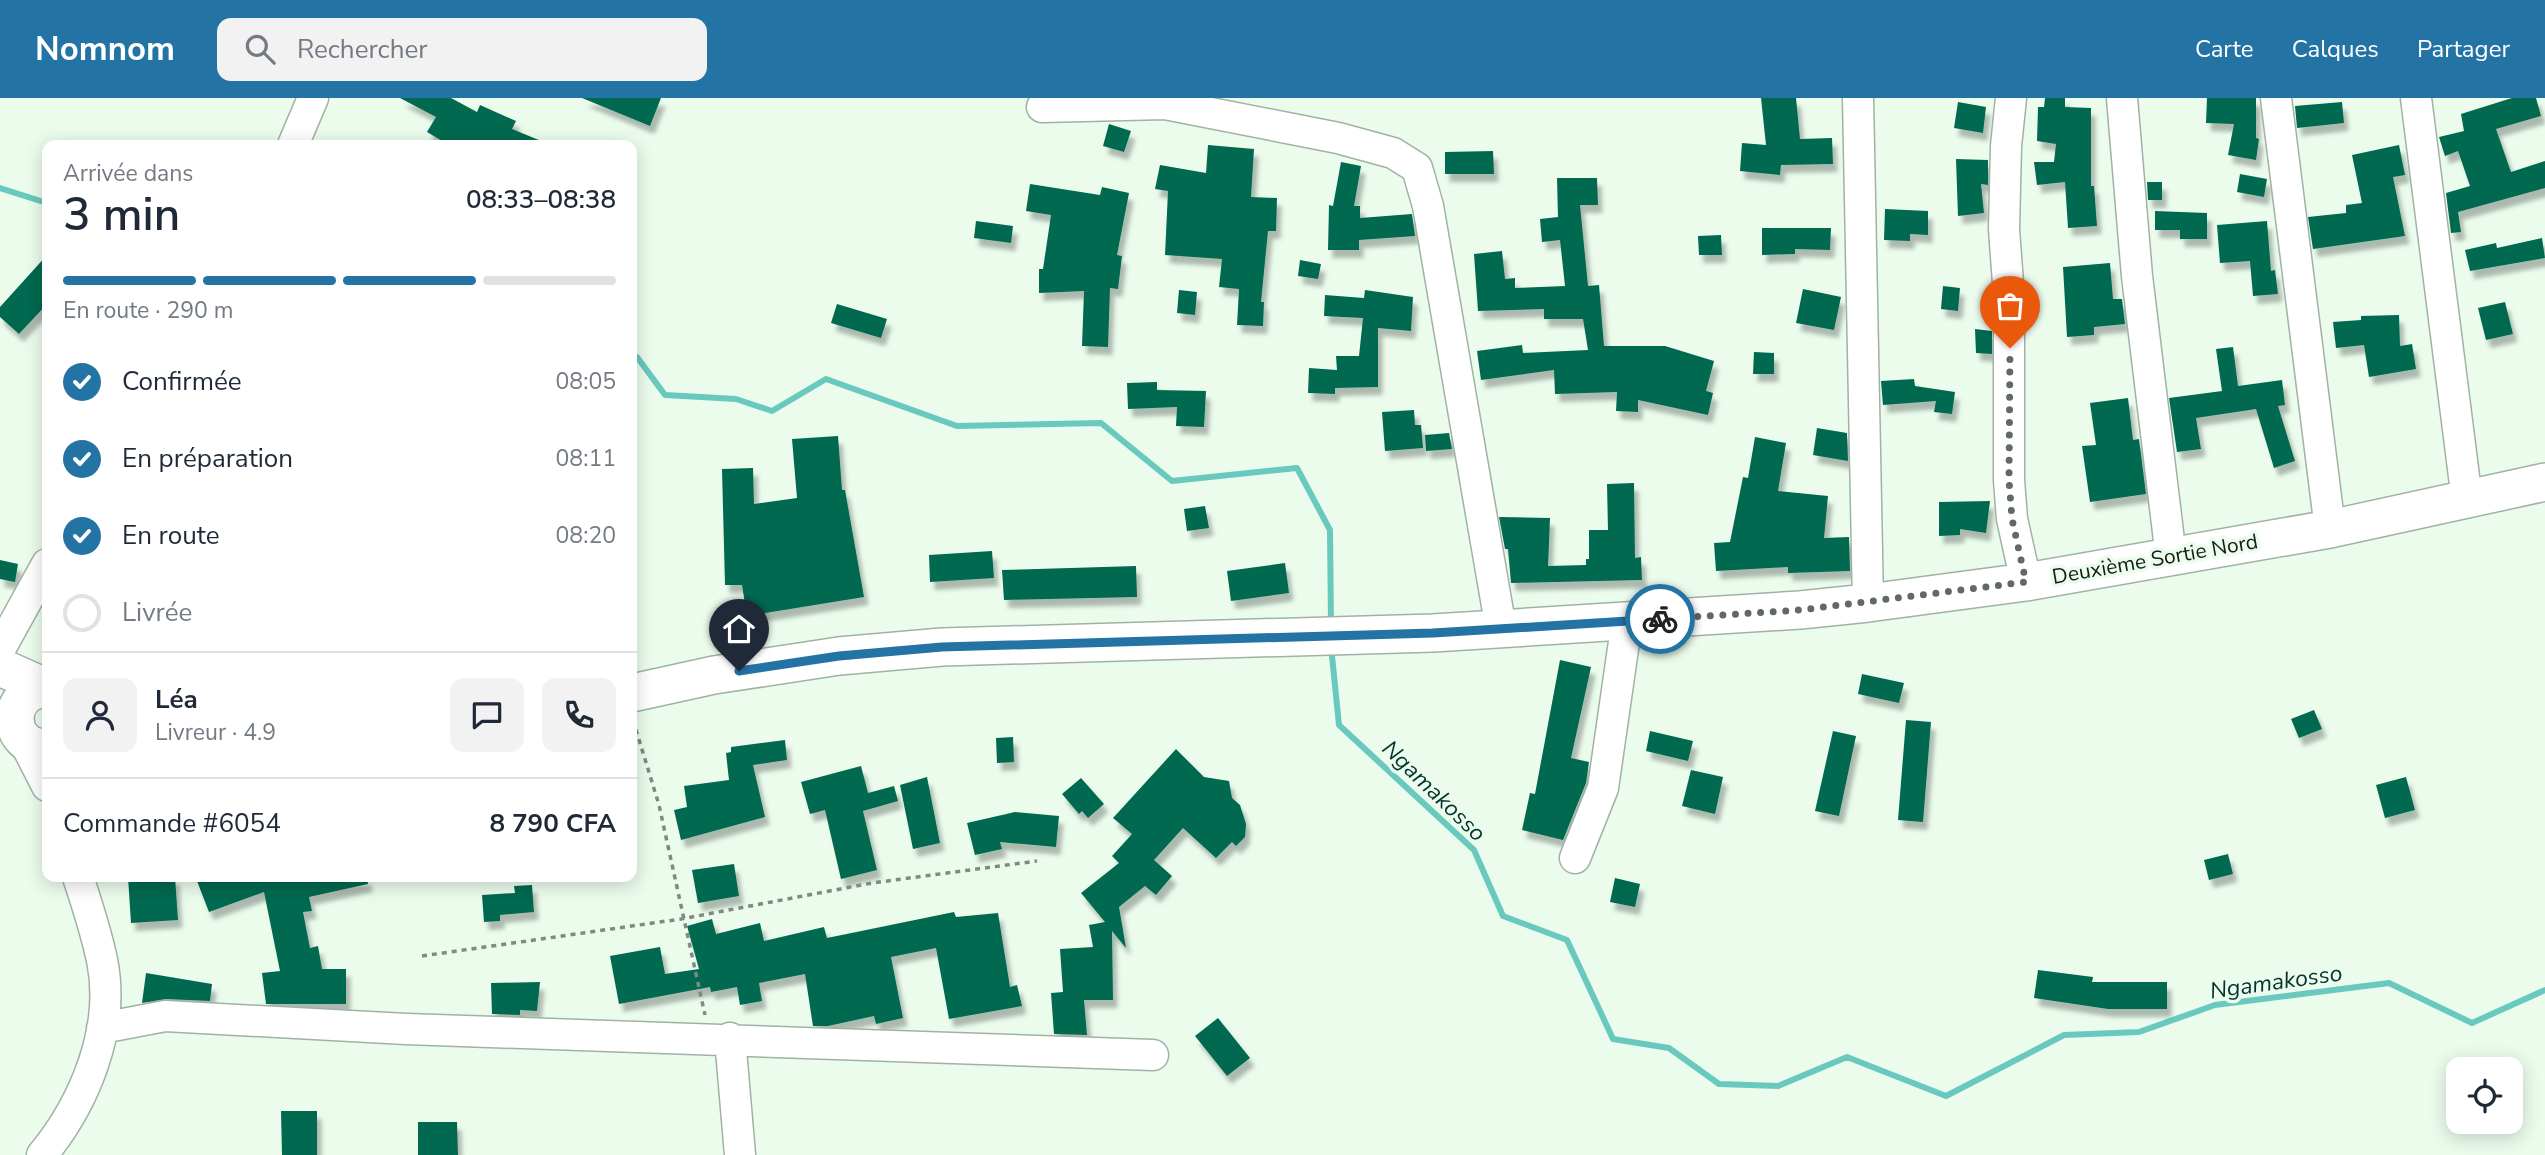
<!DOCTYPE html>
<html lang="fr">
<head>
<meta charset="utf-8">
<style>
	:root { --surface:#fff; --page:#f2f2f3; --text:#1f2937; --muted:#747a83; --line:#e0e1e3; --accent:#2373a5 }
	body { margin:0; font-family:"Nunito Sans",sans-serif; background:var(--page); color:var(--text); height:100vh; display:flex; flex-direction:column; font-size:26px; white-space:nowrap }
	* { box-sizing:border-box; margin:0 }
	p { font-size:23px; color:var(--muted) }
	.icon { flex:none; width:38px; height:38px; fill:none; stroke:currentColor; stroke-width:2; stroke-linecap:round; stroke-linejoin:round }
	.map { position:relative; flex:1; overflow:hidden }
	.sheet { position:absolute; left:42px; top:42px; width:595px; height:742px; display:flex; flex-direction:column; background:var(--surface); border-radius:14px; box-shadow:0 4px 18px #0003 }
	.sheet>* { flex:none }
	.tools { position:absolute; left:2446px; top:959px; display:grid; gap:14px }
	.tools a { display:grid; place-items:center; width:77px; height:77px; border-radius:14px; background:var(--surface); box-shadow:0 4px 18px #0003; font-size:35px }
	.pin { position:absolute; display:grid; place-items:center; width:60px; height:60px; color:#fff; margin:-72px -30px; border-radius:50% 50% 50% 0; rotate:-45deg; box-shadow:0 0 7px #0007 }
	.pin .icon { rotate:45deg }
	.courier { position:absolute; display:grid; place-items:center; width:70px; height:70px; margin:-35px; border:5px solid #2373a5; border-radius:50%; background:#fff; color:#222; box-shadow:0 2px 9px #0007 }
	.headline em { font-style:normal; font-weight:600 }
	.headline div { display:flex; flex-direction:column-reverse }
	.headline { display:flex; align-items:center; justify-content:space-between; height:119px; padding:0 21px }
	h1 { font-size:46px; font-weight:600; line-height:52px }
	.bar { display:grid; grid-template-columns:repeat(4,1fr); gap:10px 7px; align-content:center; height:84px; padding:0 21px }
	.bar i { height:9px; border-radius:5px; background:var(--line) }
	.bar .current { background:var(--accent) }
	.bar p { grid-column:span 4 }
	.line { display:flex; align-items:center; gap:18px; padding:0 21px; border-top:2px solid var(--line) }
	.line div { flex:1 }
	.round { display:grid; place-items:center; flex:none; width:74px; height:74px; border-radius:14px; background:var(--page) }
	ol { padding:0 21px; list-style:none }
	li { display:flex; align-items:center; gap:21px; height:77px }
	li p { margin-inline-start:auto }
	li .icon { padding:7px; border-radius:50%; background:var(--accent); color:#fff; stroke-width:4 }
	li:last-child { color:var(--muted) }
	li i { width:38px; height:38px; border:4px solid var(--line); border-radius:50% }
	header { display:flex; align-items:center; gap:42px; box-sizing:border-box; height:98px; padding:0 35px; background:var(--accent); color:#fff }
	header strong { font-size:33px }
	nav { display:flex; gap:38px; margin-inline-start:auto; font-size:24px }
	.search { width:490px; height:63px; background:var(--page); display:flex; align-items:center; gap:18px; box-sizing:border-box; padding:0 24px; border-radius:14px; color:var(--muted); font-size:26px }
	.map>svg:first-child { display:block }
</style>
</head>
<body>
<header>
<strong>Nomnom</strong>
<div class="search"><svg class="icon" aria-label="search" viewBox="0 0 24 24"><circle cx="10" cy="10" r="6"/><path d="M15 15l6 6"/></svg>Rechercher</div>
<nav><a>Carte</a><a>Calques</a><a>Partager</a></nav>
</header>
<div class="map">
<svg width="2545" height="1057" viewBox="0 0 2545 1057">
	<defs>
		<filter id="shadow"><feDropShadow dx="4.5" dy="8" stdDeviation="2" flood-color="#0004"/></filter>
	</defs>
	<rect width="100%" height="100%" fill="#ebfced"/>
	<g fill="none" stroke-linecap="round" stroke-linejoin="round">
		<path stroke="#69c9bf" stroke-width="6" d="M0 90 47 105
			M632 258 637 259 665 297 736 301 772 313 826 281 957 328 1101 325 1172 383 1297 370 1330 432 1331 527
			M1331 548 1339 627 1474 752 1503 818 1567 842 1613 941 1669 950 1719 986 1778 988 1847 959 1946 998 2064 937 2139 934 2215 907 2389 885 2472 925 2545 892"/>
	</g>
	<path fill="#04694f" filter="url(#shadow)" d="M400 0H451L477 14 480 7 516 23 512 31 551 47H449L427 34 436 19Z
		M582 0H661L650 28Z
		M1761 0H1796L1800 41 1832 40 1833 66 1781 67 1780 77 1740 73 1742 45 1766 47Z
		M2045 0H2065V9L2091 10V88H2094L2097 128 2068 130 2065 84 2037 87 2034 64H2054L2056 46 2037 43 2038 9H2044Z
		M2207 0H2256V40L2259 41 2256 62 2228 57 2234 26 2206 25Z
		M2512 0H2536L2541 18 2496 31 2511 74 2545 63V90L2458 114 2461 134 2451 135 2446 95 2470 88 2458 53 2445 58 2439 39 2464 33 2461 16Z
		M1958 4 1986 9 1983 35 1954 30Z
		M2342 4 2344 25 2297 30 2295 8Z
		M1109 26 1131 33 1124 54 1103 48Z
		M1208 47 1254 51 1251 99 1277 100 1276 133H1268L1261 204H1264L1263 228 1237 227 1239 191 1219 189 1222 161 1165 157 1168 93 1155 91 1160 67 1206 75Z
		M2399 47 2405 77 2393 79 2405 138 2313 151 2308 119 2346 115V107L2362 105 2352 57Z
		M1493 53 1494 76H1445V54Z
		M1956 61 1988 62V87L1981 86 1984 115 1958 118Z
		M1341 64 1361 68 1354 108H1360V120L1412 116 1415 138 1359 142V152H1328L1329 107 1333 108Z
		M2240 76 2267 81 2264 99 2237 94Z
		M1557 80H1597L1598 107H1580L1588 188 1599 187 1604 248H1665L1714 263 1706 293 1713 295 1708 317 1638 302V314L1616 313 1617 294 1555 296 1554 272 1481 282 1477 253 1522 247 1523 255 1588 252 1583 221H1544V211L1478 213 1474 156 1502 153 1505 181 1515 180V190L1565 188 1560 142 1542 144 1540 121 1558 119Z
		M2147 84H2162V102H2148Z
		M1030 86 1100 97 1102 89 1129 95 1117 157 1122 158 1118 191 1110 190 1108 249 1082 248 1084 193 1039 195V171H1043L1051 117 1026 113Z
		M1885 111 1928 113V137L1910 136V143L1884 142Z
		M2155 113 2207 115V141H2180V132H2155Z
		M976 123 1013 128 1011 145 974 140Z
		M2267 123 2271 173 2275 172 2278 196 2253 198 2250 163 2220 165 2217 127Z
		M1762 130H1831L1830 152 1795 151V156L1762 157Z
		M1721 137 1722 157H1699L1698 138Z
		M2542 140 2545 160 2470 173 2465 152 2496 145 2497 150Z
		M47 157V206L19 236 0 219V209Z
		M1300 162 1321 166 1318 181 1298 178Z
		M2110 165 2113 201H2122L2125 226 2094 229V237L2067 239 2063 169Z
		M1943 188 1960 190 1958 213 1941 211Z
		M1803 191 1841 199 1834 232 1796 225Z
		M1179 192 1197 194 1195 217 1177 215Z
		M1365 192 1413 199 1411 233 1378 230V289L1335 290V296L1308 295 1309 270 1337 272 1336 258H1359L1363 220 1324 218 1325 197 1364 200Z
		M2505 204 2513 236 2486 242 2478 210Z
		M837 206 887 221 881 240 831 225Z
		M2399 217 2400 248 2412 246 2416 271 2369 279 2364 247 2336 250 2333 224 2361 222V218Z
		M1975 231 1992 233V256L1976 255Z
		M2233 249 2238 288 2282 282 2285 307 2278 308 2295 363 2274 370 2256 311 2196 320 2201 351 2177 354 2169 300 2222 293 2216 251Z
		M1754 254 1774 255V276H1753Z
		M1914 281 1915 288 1955 294 1952 316 1934 314 1936 303 1883 307 1881 283Z
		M1157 284V292L1206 293 1204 329 1176 328 1177 309 1128 311 1127 285Z
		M2128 300 2133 342 2139 341 2146 396 2090 404 2082 348 2096 347 2090 305Z
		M1414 312 1415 327H1421L1423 350 1385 353 1382 314Z
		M1817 330 1847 335 1848 363 1813 357Z
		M1449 335 1452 351 1426 353 1425 337Z
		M838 338 842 392H845L864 499 747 518 742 487H725L722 371 753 370 754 406 797 400 792 341Z
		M1755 339 1786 345 1778 393 1828 398 1824 440 1849 439 1850 473 1788 475V469L1716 473 1714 445 1730 444 1743 379 1748 380Z
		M1634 385 1635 460 1641 459 1642 482 1511 485 1508 451H1505L1499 419 1550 420 1548 468 1586 467V461H1589V432H1608L1607 386Z
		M1990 403 1986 435 1960 431V437L1939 438V404Z
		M1205 408 1209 430 1187 433 1184 411Z
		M992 453 994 480 930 484 929 457Z
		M0 462 18 466 15 484 0 481Z
		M1285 465 1289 495 1231 503 1227 473Z
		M1136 468 1137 499 1004 502 1002 472Z
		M1560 562 1591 569 1571 660 1589 664 1586 685 1563 742 1522 732 1530 695 1535 696Z
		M1862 576 1904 585 1899 605 1858 596Z
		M2314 612 2322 631 2299 640 2291 621Z
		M1906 622 1931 624 1923 724 1898 722Z
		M1650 633 1693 643 1688 663 1646 653Z
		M1833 633 1856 638 1839 718 1815 713Z
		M1013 639 1014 664 997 665 996 640Z
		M785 642 787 662 753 667 765 719 681 742 674 712 687 709 684 688 729 682 726 655 731 654V649Z
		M1176 651 1204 679 1229 683 1232 700 1240 707 1246 726 1245 739 1236 748 1232 744 1216 760 1183 730 1154 762 1172 778 1156 797 1145 788 1119 809 1126 850 1112 833 1113 902H1084L1087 937 1054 936 1051 895 1063 894 1060 851 1093 849 1089 827 1105 824 1081 795 1119 765 1112 758 1132 736 1113 720Z
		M861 668 868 695 894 688 898 703 863 713 877 772 841 781 825 712 810 716 801 684Z
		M1691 672 1723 679 1715 716 1682 708Z
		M927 679 940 745 913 751 900 687Z
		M2406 679 2415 712 2385 720 2376 687Z
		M1081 680 1104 706 1088 720 1082 713 1079 716 1062 696Z
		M1015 714 1059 718 1056 749 1000 744 1002 751 975 757 967 725Z
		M2228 756 2233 776 2209 782 2204 762Z
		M734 766 739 798 698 805 692 772Z
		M128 779H175L178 822 131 825Z
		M209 779H367L368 786 309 799 312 813 303 814 310 850 318 848 322 871H346V906H266L262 875 280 873 264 794 209 814 197 783Z
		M1615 780 1640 786 1635 809 1610 804Z
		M532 787 534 814 500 817V823L484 824 482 797 515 795 514 788Z
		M954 814 956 819 998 815 1010 889 1017 887 1022 908 949 921 936 850 891 859 903 920 876 926 874 918 828 928H813L805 876 759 885 762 903 740 907 737 889 711 894 710 889 619 906 610 858 660 849 665 876 699 871 687 828 712 821 716 836 760 825 764 843 824 829 827 840Z
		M2038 872 2093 879 2092 884H2167V911H2108L2034 900Z
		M146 875 212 886 210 903 166 901 142 905Z
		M540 884 537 913 520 912V917L492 916 491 885Z
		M1218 920 1250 960 1227 978 1195 938Z
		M281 1013H317V1057H282Z
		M418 1024H457L458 1057H418Z"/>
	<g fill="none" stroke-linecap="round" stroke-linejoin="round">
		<g stroke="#a1b2a4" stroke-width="33">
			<path id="minor" d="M1858 0 1868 505
				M2011 0 2006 48 2004 131 2009 199V382L2012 421 2026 484
				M2122 0 2137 178 2171 459
				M2276 0 2330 431
				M2416 0 2467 402
				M1042 9 1165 6 1338 40 1393 55 1417 70 1428 108 1501 531
				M293 47 313 0
				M0 551 47 466
				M23 641 47 688
				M1575 760 1603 690 1627 523
				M102 930 165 918 406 931 1153 957
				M730 940 740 1057
				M42 1057C85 1005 116 930 102 862 96 834 87 806 78 779"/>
		</g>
		<g stroke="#a1b2a4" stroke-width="40">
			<path id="major" d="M0 569 47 590
				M47 590C3 593 6 651 47 650
				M632 595 714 577 839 558 942 549 1433 535 1800 512 1868 505 2026 484 2330 431 2545 384"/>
		</g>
		<path stroke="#7f8a80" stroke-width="3.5" stroke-dasharray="5 5" stroke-linecap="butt" d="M633 622 659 707 705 917
			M422 858 681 821 872 785 1037 763"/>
		<use href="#minor" stroke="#fff" stroke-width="30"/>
		<use href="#major" stroke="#fff" stroke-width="37"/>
	</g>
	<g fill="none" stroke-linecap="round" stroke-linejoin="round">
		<path stroke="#616a62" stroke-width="7" stroke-dasharray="0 12.6" d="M1660 521 1800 512 2026 484 2012 421 2009 382 2010 250"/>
		<path stroke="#2373a5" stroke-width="9" d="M739 573 839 558 942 549 1433 535 1660 521"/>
	</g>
	<g text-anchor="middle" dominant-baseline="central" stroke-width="7" stroke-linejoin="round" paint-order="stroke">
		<g font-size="21" fill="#161c17" stroke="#ebfced">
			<text transform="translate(2155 461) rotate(-10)">Deuxième Sortie Nord</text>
		</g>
		<g font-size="23" font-style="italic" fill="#043430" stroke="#ebfced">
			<text transform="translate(1434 693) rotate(44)">Ngamakosso</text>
			<text transform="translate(2276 884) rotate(-8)">Ngamakosso</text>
		</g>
	</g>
</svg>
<div class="tools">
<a><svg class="icon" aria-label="locate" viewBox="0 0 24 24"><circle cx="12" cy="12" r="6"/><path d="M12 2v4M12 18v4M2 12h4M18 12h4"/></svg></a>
</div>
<div class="pin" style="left:2010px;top:250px;background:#ea580c"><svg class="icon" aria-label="bag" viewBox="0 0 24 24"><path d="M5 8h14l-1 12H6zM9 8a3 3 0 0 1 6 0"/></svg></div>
<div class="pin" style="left:739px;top:573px;background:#1f2937"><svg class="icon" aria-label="home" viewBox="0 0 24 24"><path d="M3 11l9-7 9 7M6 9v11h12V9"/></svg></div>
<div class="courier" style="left:1660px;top:521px"><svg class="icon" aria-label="bike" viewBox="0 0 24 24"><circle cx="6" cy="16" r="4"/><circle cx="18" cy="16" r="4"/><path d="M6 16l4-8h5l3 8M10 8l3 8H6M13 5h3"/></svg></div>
<section class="sheet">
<div class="headline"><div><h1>3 min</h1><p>Arrivée dans</p></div><em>08:33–08:38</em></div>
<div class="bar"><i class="current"></i><i class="current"></i><i class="current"></i><i></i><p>En route · 290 m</p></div>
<ol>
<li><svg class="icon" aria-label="check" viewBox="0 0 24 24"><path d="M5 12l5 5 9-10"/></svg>Confirmée<p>08:05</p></li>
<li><svg class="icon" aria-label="check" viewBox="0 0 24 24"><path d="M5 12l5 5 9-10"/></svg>En préparation<p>08:11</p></li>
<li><svg class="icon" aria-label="check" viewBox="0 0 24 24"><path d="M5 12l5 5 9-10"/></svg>En route<p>08:20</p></li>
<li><i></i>Livrée</li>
</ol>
<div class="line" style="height:126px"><a class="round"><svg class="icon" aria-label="person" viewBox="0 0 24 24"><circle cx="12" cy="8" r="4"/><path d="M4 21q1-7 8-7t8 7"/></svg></a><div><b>Léa</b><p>Livreur · 4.9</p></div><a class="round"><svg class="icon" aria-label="chat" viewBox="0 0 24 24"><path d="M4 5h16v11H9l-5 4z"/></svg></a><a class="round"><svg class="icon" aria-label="phone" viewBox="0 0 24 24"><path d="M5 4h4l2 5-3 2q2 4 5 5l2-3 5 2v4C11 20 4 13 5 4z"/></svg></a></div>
<div class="line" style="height:91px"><div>Commande #6054</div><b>8 790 CFA</b></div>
</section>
</div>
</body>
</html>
